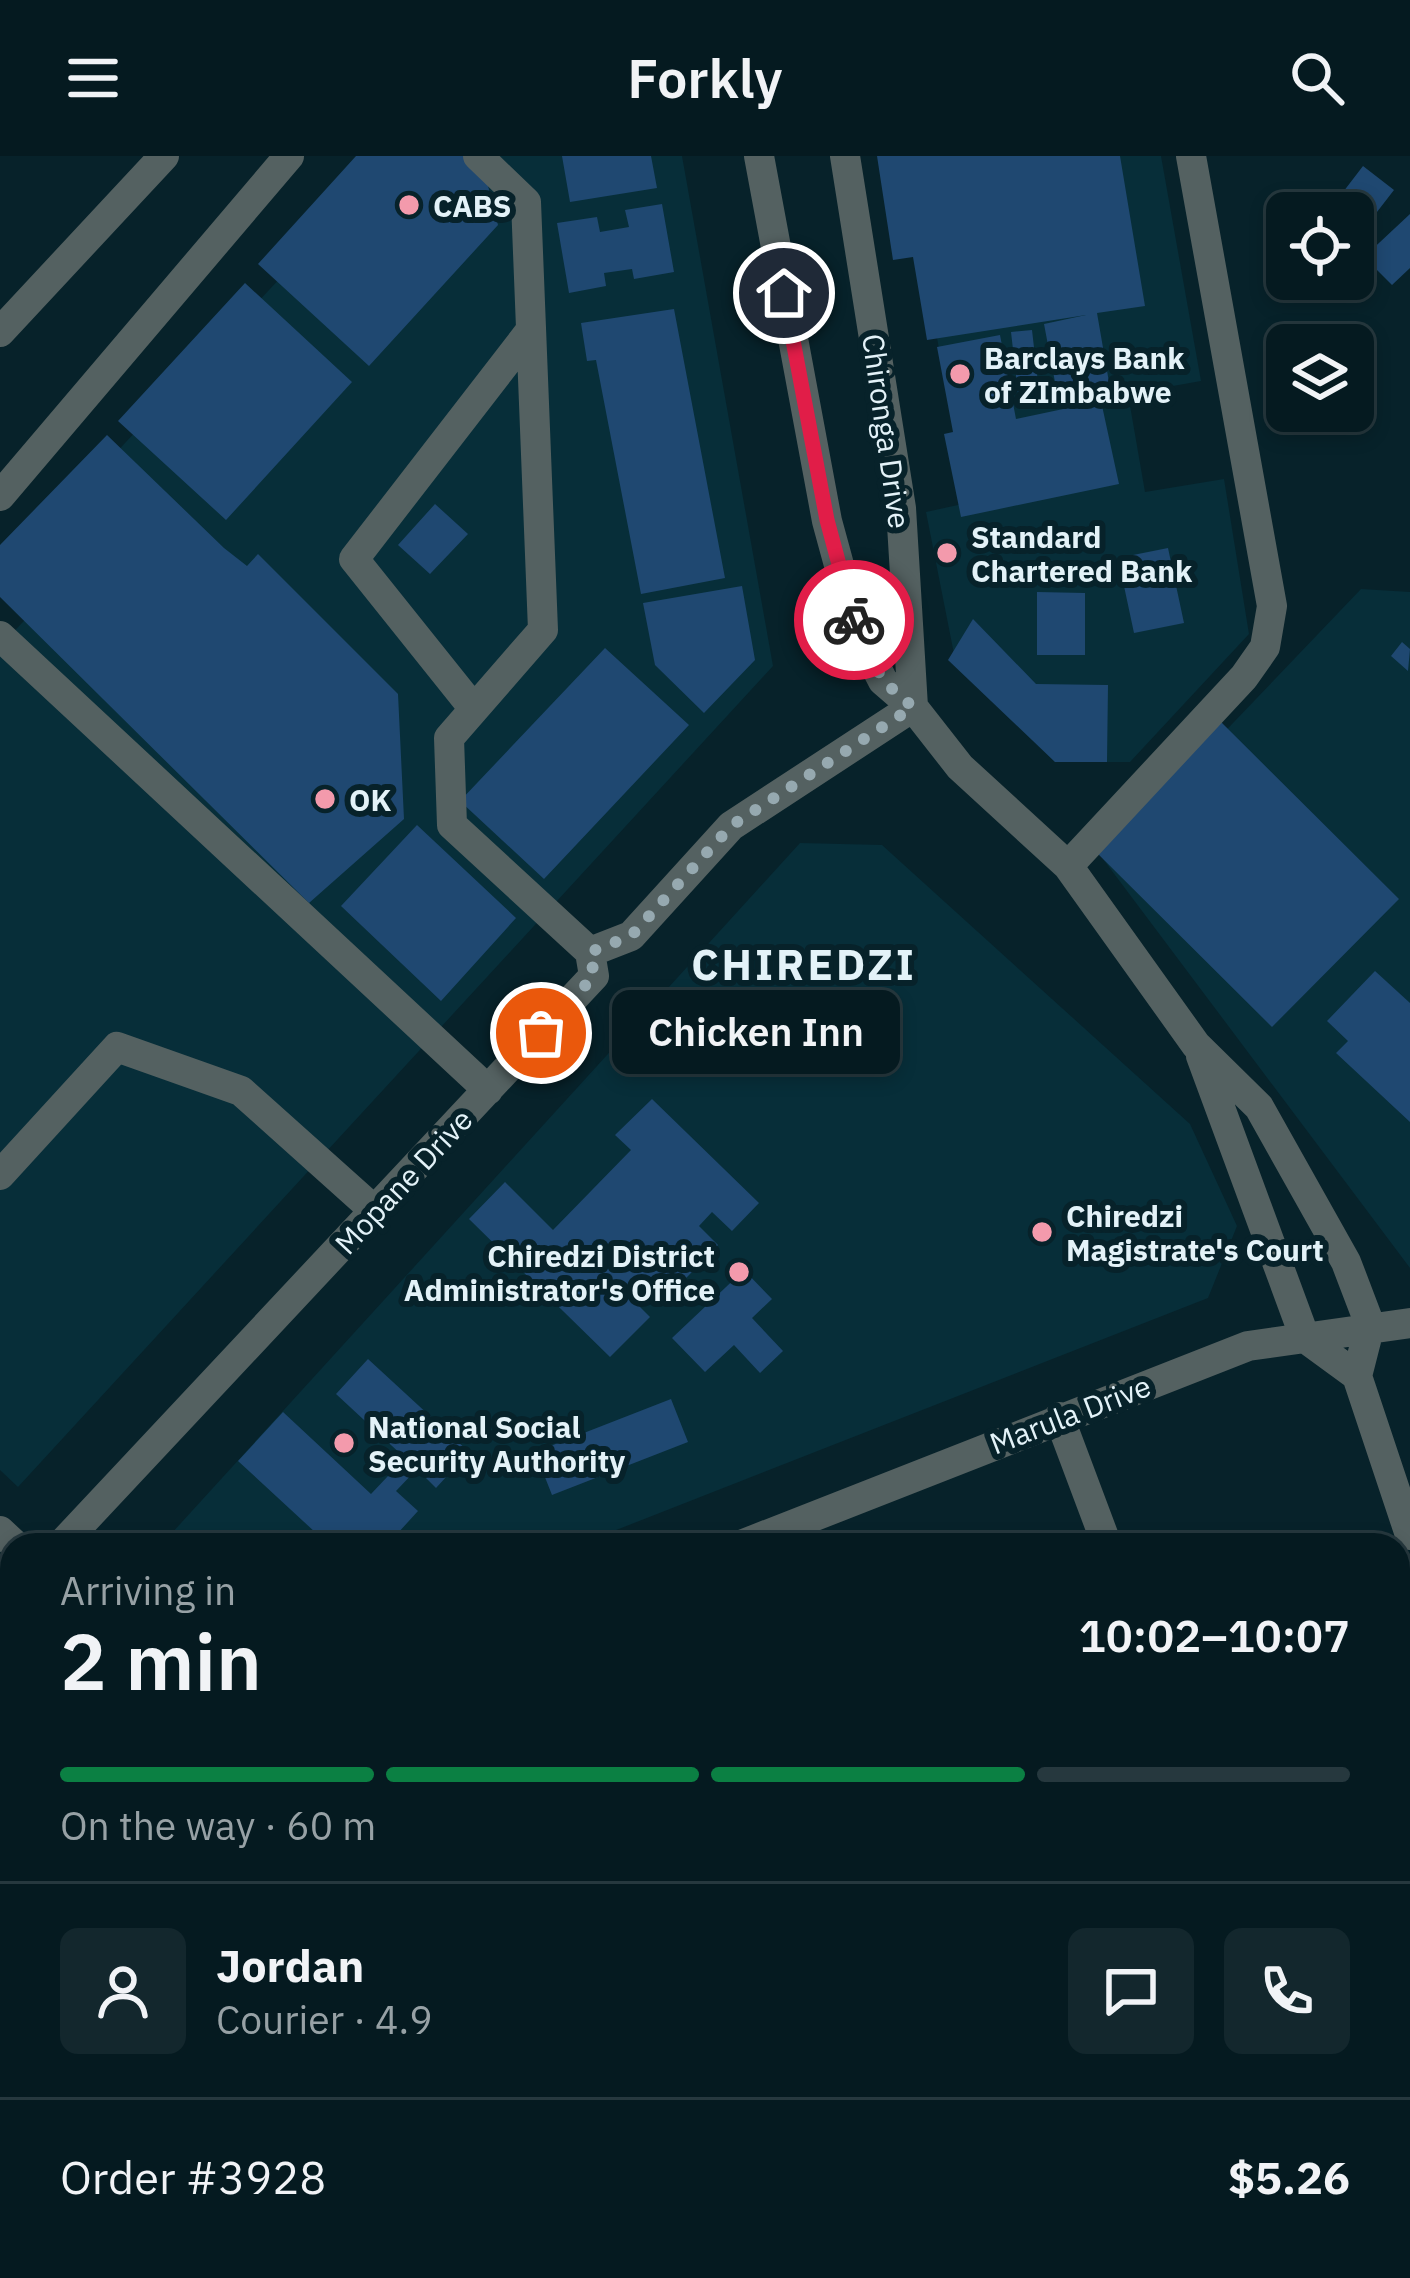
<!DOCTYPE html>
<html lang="en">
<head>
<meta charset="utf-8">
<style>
	:root { --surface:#051a20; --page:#13272d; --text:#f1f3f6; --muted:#97a1a5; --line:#26383e; --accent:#0b8043 }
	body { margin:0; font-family:"IBM Plex Sans",sans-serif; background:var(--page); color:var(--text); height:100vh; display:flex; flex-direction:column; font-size:45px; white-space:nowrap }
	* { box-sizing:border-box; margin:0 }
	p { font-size:39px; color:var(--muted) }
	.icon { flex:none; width:66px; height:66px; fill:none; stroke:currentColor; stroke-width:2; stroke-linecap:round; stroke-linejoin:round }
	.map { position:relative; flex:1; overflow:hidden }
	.side { position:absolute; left:0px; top:1377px; width:1410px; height:747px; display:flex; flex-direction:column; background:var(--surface); border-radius:36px 36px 0 0; box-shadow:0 6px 18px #0003,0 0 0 3px var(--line) }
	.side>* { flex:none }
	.controls { position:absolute; left:1266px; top:36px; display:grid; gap:24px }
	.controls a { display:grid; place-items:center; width:108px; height:108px; border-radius:18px; background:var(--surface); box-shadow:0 6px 18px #0003,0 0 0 3px var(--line); font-size:60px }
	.pin { position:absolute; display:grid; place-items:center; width:102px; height:102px; color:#fff; margin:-51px; border:6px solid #fff; border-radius:50%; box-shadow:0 3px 12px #0007 }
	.courier { position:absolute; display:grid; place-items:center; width:120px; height:120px; margin:-60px; border:9px solid #e11d48; border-radius:50%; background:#fff; color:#222; box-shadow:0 3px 15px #0007 }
	.bubble { position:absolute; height:84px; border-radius:18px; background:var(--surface); box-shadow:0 6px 18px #0003,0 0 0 3px var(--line); font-size:39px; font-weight:600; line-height:84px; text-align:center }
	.headline em { font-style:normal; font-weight:600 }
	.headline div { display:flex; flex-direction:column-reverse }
	.headline { display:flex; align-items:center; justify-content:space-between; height:204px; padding:0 60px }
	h1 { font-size:78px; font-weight:600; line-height:90px }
	.bar { display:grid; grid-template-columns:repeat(4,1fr); gap:18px 12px; align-content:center; height:144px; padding:0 60px }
	.bar i { height:15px; border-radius:9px; background:var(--line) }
	.bar .on { background:var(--accent) }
	.bar p { grid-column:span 4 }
	.line { display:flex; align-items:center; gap:30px; padding:0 60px; border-top:3px solid var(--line) }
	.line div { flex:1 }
	.round { display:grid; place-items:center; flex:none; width:126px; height:126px; border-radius:18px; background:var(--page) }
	header { display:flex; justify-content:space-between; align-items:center; height:156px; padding:0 60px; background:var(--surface); font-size:54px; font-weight:600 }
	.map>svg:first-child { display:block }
</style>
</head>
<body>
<header><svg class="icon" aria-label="menu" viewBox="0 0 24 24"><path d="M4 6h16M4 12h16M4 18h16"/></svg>Forkly<svg class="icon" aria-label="search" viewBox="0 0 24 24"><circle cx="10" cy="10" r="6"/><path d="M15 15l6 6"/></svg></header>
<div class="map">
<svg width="1410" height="2122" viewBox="0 0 1410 2122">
	<rect width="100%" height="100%" fill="#07222a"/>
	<path fill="#072e39" d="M395 0H682L773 510 18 1331 0 1314V490L63 424 46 371Z
		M904 0H1161L1201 225 1128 238 1145 336 1224 323 1249 478 1130 606H1055L954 498 926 356 967 347Z
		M1361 433 1410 436V1112L1103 703Z
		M800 687 882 689 1190 968 1237 1070 1208 1142 578 1389H161Z
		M0 1558 12 1569V2112H927L930 2121 0 2122Z"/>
	<path fill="#1f4871" d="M356 0H465L485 18 498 69 369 210 258 108Z
		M562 0H651L657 32 570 46Z
		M877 0H1120L1145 150 1097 157 1110 232 1058 242 1044 168 1086 159 927 184 913 101 893 104Z
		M1363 10 1394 34 1353 87V57H1327Z
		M662 48 674 116 634 123 632 113 604 117 606 130 569 137 557 67 597 61 600 76 629 71 625 54Z
		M1410 58V112L1392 129 1364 101Z
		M245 127 352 226 226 364 118 265Z
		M674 153 725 422 641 438 596 204 587 205 581 167Z
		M1032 174 1040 244 1019 246 1011 176Z
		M1000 179 1016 263 1101 245 1119 328 961 361 944 278 953 276 937 191Z
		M107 279 224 392 247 410 258 398 398 538 404 663 309 747 0 441V389Z
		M435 348 468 378 430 418 398 389Z
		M1168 392 1184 467 1134 477 1118 402Z
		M742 430 755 504 704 557 655 509 643 447Z
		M1037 436 1085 437V499H1037Z
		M973 463 1036 528 1108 529 1107 606H1055L948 504Z
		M1402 486 1410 493 1408 515 1391 500Z
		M605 492 689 569 544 723 460 645Z
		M1220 565 1399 743 1272 871 1093 693Z
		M417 669 516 762 441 845 341 750Z
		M1375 815 1410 847V966L1336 897 1348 885 1327 865Z
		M652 943 759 1047 732 1075 712 1056 699 1070 718 1089 661 1148 646 1133 634 1145 650 1161 610 1201 469 1063 505 1026 553 1074 631 994 615 979Z
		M744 1114 772 1143 752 1162 783 1195 760 1217 734 1189 705 1216 672 1182Z
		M368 1203 469 1296 436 1332 417 1313 396 1335 418 1355 387 1389H329L238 1305 283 1256 371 1338 405 1302 336 1238Z
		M671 1243 688 1286 552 1339 535 1296Z
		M0 1590 12 1599V1693L0 1707Z"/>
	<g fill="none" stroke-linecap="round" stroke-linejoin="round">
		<path stroke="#546161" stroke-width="30" d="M478 0 526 46 543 474 449 582 452 669 590 796
			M759 0 827 365 857 475 883 525 913 551 960 611 1068 710 1196 889 1259 951 1346 1106 1370 1169 1357 1220 1410 1379
			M845 0 901 352 913 551
			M0 176 164 0
			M0 340 289 0
			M0 480 488 934
			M474 553 354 403 531 174
			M1068 710 1244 521 1265 491 1272 450 1191 0
			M1201 900 1305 1182 1357 1220
			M0 1019 117 891 241 935 375 1055
			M1059 1261 1107 1389
			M0 1375 15 1389
			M61 1389 594 820 590 796 631 780 731 670 913 551
			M741 1389 1248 1190 1410 1167
			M0 1437 12 1448
			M0 1503 12 1515
			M0 1798 12 1787
			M1379 2112 1383 2122
			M1116 2122 1150 2112"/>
	</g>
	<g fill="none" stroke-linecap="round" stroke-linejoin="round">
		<path stroke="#96a9b0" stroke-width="12" stroke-dasharray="0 21.6" d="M541 877 594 820 590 796 631 780 731 670 913 551 883 525 854 464"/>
		<path stroke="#e11d48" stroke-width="15" d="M784 137 827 364 854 464"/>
	</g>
	<g fill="#f39aac" stroke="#07222a" stroke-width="4.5">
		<circle cx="409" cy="49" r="12"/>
		<circle cx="960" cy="218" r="12"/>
		<circle cx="947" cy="397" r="12"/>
		<circle cx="325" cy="643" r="12"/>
		<circle cx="1042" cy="1076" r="12"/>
		<circle cx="739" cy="1116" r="12"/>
		<circle cx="344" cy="1287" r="12"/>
	</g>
	<g text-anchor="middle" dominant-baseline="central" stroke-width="12" stroke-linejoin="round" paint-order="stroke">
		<g font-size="30" font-weight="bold" fill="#e3f2f8" stroke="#07222a" text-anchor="start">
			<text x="433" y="49">CABS</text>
			<text x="984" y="201">Barclays Bank<tspan x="984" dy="34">of ZImbabwe</tspan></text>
			<text x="971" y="380">Standard<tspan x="971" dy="34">Chartered Bank</tspan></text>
			<text x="349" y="643">OK</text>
			<text x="1066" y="1059">Chiredzi<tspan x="1066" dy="34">Magistrate's Court</tspan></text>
			<text x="715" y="1099" text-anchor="end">Chiredzi District<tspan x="715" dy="34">Administrator's Office</tspan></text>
			<text x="368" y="1270">National Social<tspan x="368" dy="34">Security Authority</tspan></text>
		</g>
		<g font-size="30" fill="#e3f2f8" stroke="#07222a">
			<text transform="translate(887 275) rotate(82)">Chironga Drive</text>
			<text transform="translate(403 1025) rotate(-47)">Mopane Drive</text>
			<text transform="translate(1070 1258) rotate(-21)">Marula Drive</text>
		</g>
		<g font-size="42" font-weight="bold" letter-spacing="3" fill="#e3f2f8" stroke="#07222a">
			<text x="804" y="808">CHIREDZI</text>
		</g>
	</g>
</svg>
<div class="controls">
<a><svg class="icon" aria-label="locate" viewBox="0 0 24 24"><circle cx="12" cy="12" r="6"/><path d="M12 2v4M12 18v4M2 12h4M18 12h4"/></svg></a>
<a><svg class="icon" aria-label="layers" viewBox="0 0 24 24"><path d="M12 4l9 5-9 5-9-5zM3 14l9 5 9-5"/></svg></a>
</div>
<div class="pin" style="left:541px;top:877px;background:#ea580c"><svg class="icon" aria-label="bag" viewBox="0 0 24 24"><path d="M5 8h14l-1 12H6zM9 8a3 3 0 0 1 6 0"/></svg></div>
<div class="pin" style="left:784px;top:137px;background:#1f2937"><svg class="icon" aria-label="home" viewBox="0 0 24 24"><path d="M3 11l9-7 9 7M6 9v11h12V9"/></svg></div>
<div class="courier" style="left:854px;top:464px"><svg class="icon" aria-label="bike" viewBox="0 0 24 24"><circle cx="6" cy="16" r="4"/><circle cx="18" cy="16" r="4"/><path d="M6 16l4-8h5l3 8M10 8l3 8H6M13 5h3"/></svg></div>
<div class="bubble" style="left:612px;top:834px;width:288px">Chicken Inn</div>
<section class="side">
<div class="headline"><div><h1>2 min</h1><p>Arriving in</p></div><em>10:02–10:07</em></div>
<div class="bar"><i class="on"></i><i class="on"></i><i class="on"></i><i></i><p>On the way · 60 m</p></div>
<div class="line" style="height:216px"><a class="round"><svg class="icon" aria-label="person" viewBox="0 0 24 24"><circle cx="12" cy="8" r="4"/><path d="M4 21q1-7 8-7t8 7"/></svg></a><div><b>Jordan</b><p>Courier · 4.9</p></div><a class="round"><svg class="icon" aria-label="chat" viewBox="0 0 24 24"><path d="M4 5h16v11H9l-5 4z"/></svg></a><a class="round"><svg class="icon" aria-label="phone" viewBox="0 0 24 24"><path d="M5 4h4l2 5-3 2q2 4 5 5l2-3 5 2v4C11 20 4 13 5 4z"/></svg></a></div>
<div class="line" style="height:156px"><div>Order #3928</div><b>$5.26</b></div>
</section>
</div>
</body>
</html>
